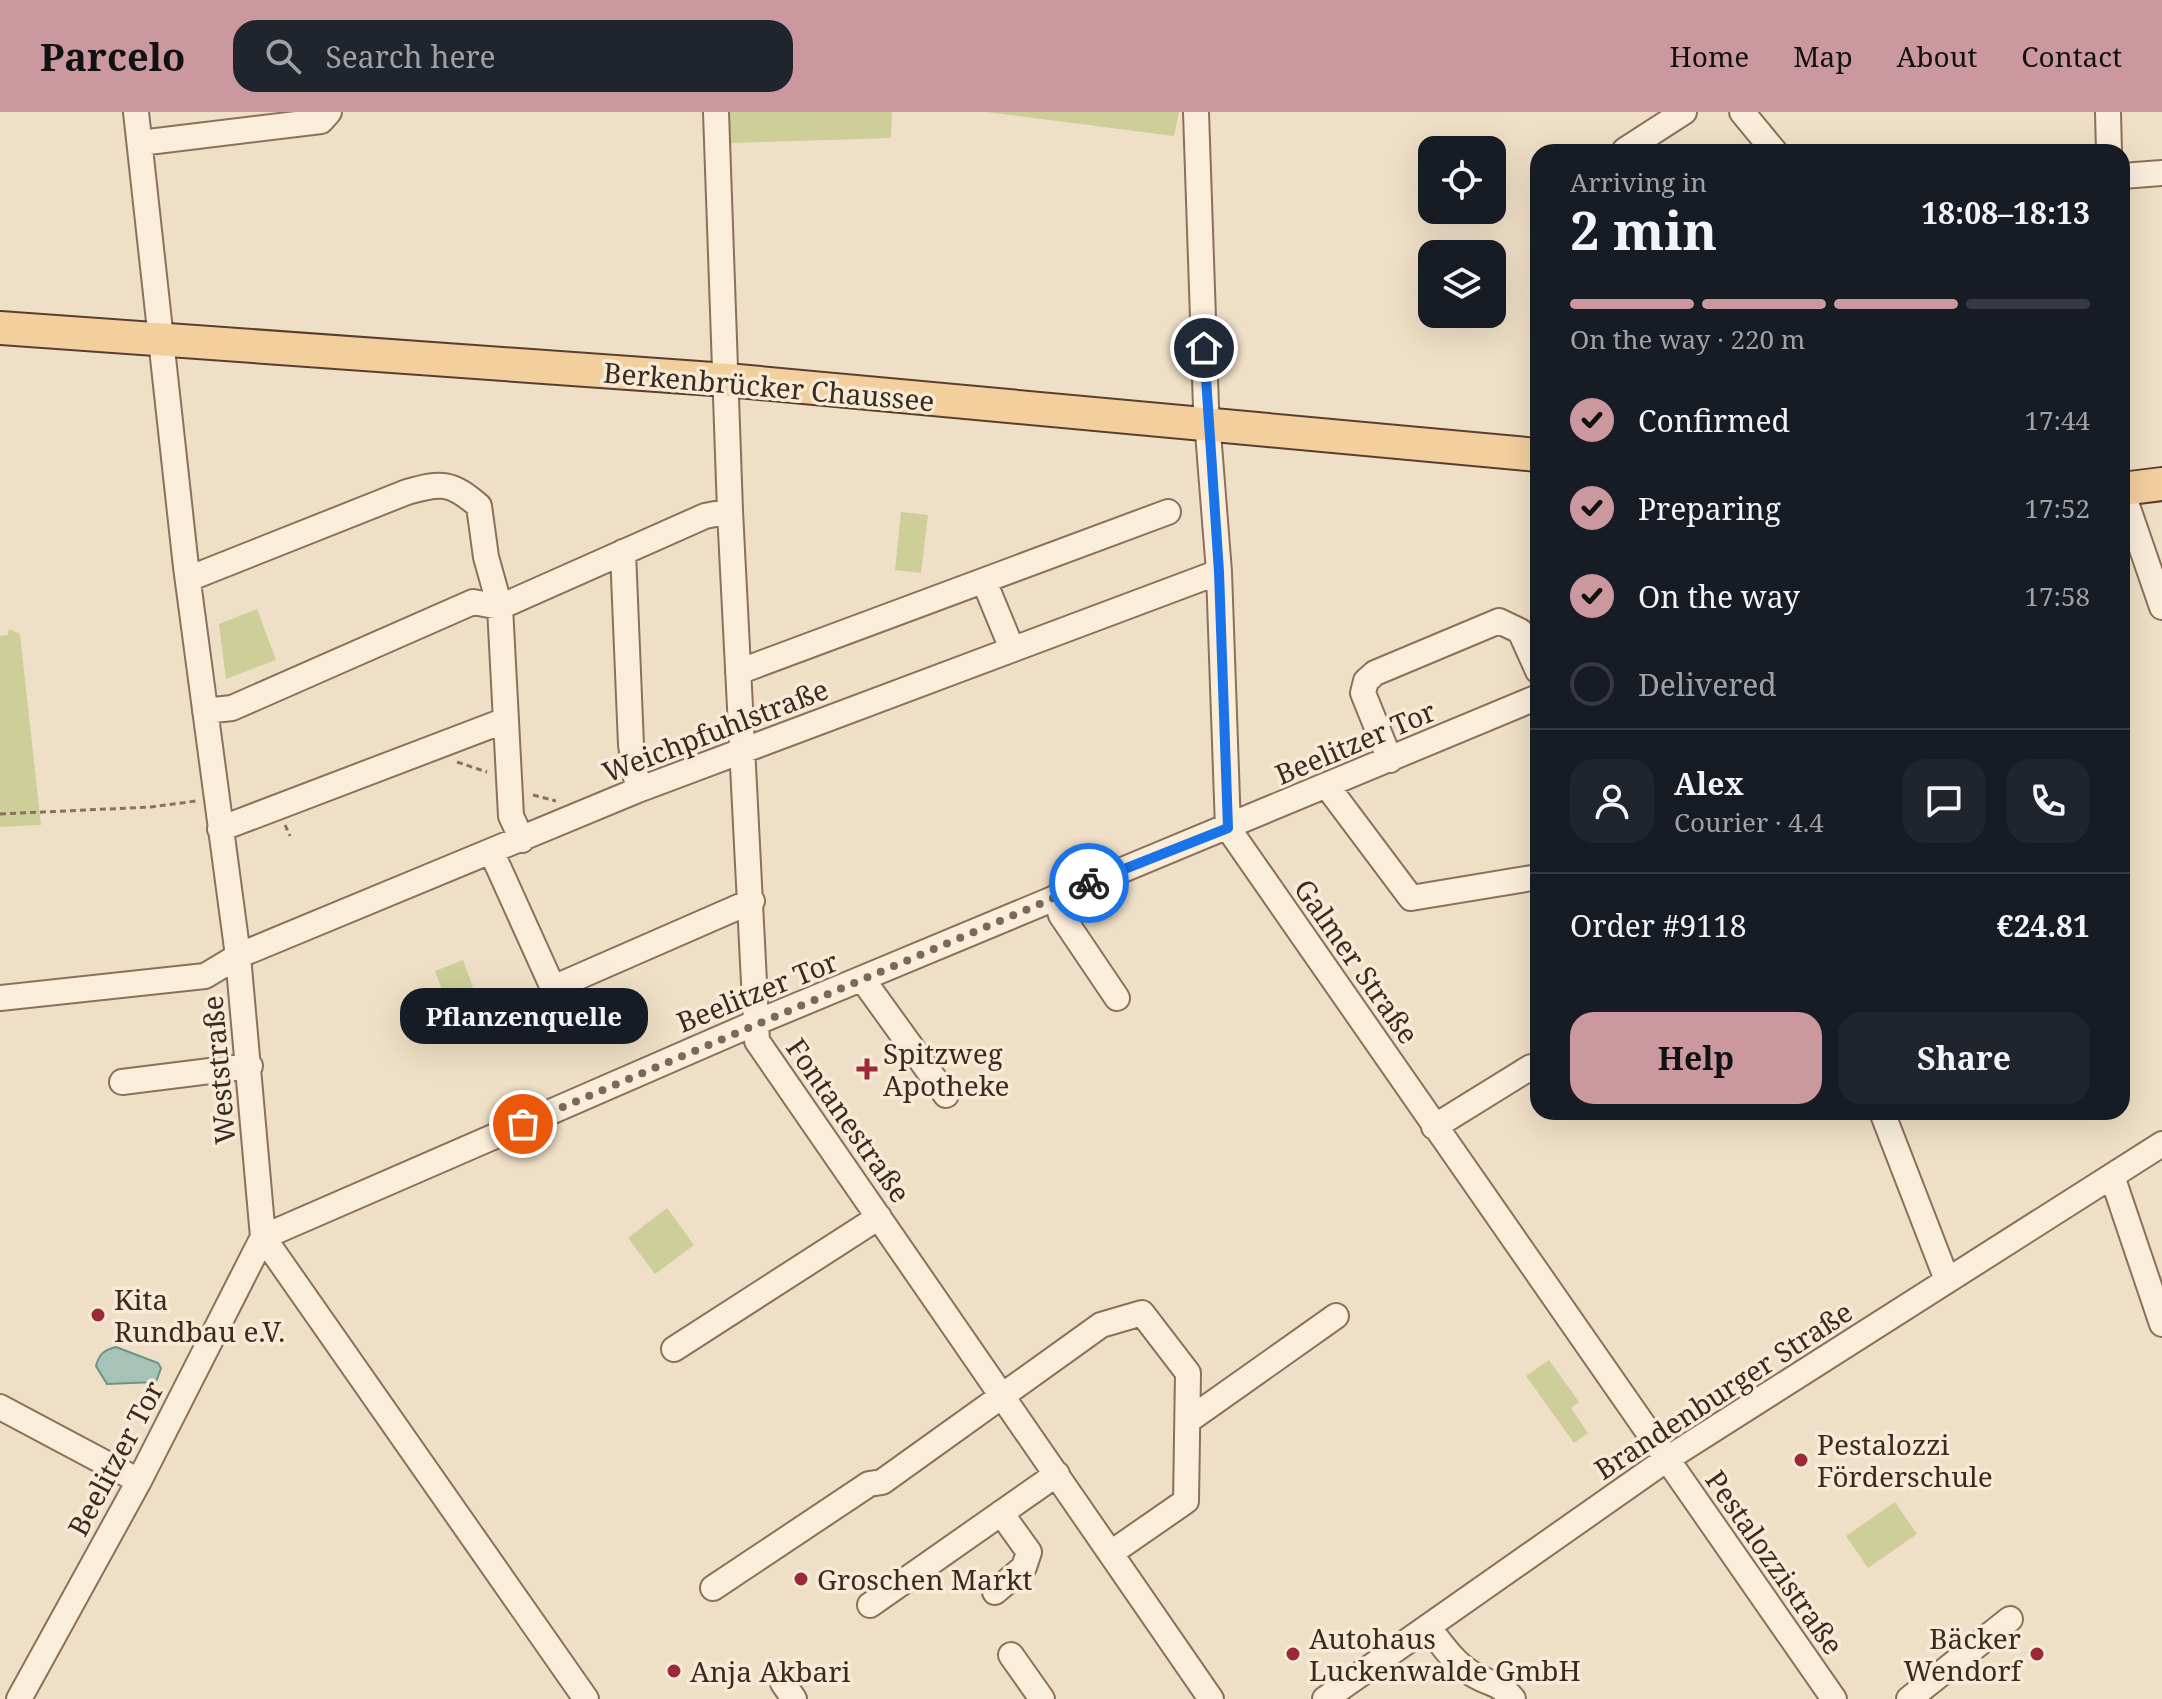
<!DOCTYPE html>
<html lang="en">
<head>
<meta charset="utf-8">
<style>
	:root { --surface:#171b24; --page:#20242c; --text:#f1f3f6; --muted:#9ea1a6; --line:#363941; --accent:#cb98a0 }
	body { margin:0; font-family:"Noto Serif",serif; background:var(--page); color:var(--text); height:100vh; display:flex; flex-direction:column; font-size:30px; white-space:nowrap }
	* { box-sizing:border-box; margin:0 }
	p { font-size:26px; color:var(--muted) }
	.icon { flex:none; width:44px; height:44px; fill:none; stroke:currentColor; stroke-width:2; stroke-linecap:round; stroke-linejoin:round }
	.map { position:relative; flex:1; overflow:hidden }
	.side { position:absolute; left:1530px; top:32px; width:600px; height:976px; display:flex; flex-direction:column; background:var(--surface); border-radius:24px; box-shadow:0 8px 32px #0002 }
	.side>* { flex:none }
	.fabs { position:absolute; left:1418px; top:24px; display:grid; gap:16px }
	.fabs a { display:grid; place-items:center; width:88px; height:88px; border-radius:16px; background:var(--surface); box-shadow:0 8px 32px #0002; font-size:40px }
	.pin { position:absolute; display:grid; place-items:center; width:68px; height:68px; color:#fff; margin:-34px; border:4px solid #fff; border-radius:50%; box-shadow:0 2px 8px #0007 }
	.courier { position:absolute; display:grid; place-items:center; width:80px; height:80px; margin:-40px; border:6px solid #1a73e8; border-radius:50%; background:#fff; color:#222; box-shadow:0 2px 10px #0007 }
	.bubble { position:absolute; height:56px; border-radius:24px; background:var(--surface); box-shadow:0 8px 32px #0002; font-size:26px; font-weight:700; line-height:56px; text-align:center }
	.overview em { font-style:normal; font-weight:700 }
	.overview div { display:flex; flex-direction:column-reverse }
	.overview { display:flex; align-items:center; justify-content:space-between; height:136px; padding:0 40px }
	h1 { font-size:52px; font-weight:700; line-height:60px }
	.bar { display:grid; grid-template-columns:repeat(4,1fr); gap:12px 8px; align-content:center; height:96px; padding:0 40px }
	.bar i { height:10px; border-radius:6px; background:var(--line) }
	.bar .active { background:var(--accent) }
	.bar p { grid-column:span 4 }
	.line { display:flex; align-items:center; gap:20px; padding:0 40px; border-top:2px solid var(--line) }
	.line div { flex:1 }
	.round { display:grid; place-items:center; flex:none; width:84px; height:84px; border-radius:24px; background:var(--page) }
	ol { padding:0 40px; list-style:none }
	li { display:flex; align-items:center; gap:24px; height:88px }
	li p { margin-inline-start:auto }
	li .icon { padding:8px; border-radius:50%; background:var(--accent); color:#111; stroke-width:4 }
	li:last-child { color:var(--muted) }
	li i { width:44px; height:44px; border:4px solid var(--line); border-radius:50% }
	.button { display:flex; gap:16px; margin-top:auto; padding:16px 40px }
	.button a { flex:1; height:92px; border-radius:24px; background:var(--accent); color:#111; font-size:32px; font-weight:700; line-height:92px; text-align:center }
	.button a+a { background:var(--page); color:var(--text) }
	header { display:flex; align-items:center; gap:48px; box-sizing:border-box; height:112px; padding:0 40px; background:var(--accent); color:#111 }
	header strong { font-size:38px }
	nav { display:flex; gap:44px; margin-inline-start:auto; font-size:28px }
	.search { width:560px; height:72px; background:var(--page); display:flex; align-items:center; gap:20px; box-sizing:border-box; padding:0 28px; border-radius:24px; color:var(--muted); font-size:30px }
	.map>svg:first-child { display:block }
</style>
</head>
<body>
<header>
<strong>Parcelo</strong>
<div class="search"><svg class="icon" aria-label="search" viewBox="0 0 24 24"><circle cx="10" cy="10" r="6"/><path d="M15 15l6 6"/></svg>Search here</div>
<nav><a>Home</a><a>Map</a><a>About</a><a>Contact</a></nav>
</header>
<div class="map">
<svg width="2162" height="1587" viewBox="0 0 2162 1587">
	<rect width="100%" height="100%" fill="#efdfc6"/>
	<path fill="#cece99" d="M729 0H892L891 26 730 31Z
		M986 0H1179L1174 24Z
		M901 400 928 403 921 461 895 458Z
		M257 497 276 548 226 567 219 512Z
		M9 517 20 522 41 713 0 715V524L8 523Z
		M463 848 473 875 445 885 435 859Z
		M667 1096 694 1133 655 1162 628 1126Z
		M1549 1248 1579 1290 1571 1296 1588 1321 1574 1331 1526 1264Z
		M1895 1390 1917 1422 1868 1456 1846 1424Z"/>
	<path fill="#a7c3b8" stroke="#6e9285" stroke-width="2" d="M116 1235 158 1251 161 1256 156 1270 107 1272 96 1254C99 1242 104 1238 116 1235Z"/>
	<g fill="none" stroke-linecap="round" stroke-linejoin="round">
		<g stroke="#8b705b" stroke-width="28">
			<path id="minor" d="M136 0 186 455 238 844 263 1125 586 1587
				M716 0 730 399 757 929 1211 1587
				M1196 0 1206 295 1219 460 1228 716 1834 1587
				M1742 0 1775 40
				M2108 0 2109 40
				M140 31 321 9 329 0
				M1625 38 1684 0
				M2122 64 2162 61
				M2122 379 2162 495
				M623 440 631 633 638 678
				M188 467 407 380C442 370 451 370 479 394L486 445 500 495 511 704 522 728
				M984 469 1012 537
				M738 560 1168 400
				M205 599 232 596 473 490 500 495 705 404 730 399
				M1390 648 1363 581 1366 569 1375 561 1499 509 1520 519 1538 559
				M1327 674 1411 786 1538 765
				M220 717 506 608
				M492 741 553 876 752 789
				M1056 785 1061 803 1117 886
				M863 868 946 983
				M0 886 205 864 240 843 638 678 1219 460
				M122 970 250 954
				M1882 1000 1947 1168
				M1434 1015 1531 955
				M2112 1064 2162 1212
				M674 1237 879 1105
				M0 1295 139 1369
				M1189 1308 1336 1204
				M713 1476 869 1372 882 1370 1101 1213 1142 1201 1188 1261 1186 1389 1111 1441
				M995 1480 1024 1455 1029 1440 1001 1401
				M870 1493 1057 1362
				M1428 1515C1441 1531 1453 1550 1471 1561 1489 1573 1498 1569 1513 1587
				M1011 1543 1042 1587
				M783 1571 794 1587
				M19 1587 139 1369 263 1125 755 911 1538 585
				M1325 1587 1667 1347 2162 1032
				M1909 1587 2010 1507"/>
		</g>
		<g stroke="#593e2f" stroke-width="36">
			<path id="major" d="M0 216 727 268 1538 343
				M2122 377 2162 372"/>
		</g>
		<path stroke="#8b705b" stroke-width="3" stroke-dasharray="6 4" stroke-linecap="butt" d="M457 650 487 660
			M533 683 556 689
			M0 702 151 695 196 689
			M285 713 290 724"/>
		<use href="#minor" stroke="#faedda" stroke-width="24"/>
		<use href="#major" stroke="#f3cf9e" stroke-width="32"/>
	</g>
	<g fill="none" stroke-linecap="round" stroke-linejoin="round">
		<path stroke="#7a6959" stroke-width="8" stroke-dasharray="0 14.4" d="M523 1012 1089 771"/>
		<path stroke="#1a73e8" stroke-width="10" d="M1089 771 1228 716 1219 460 1204 236"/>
	</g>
	<g fill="#9c2937" stroke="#f7ead6" stroke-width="3">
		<path d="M863 945h8v8h8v8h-8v8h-8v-8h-8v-8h8z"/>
		<circle cx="98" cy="1203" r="8"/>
		<circle cx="1801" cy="1348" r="8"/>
		<circle cx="801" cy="1467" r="8"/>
		<circle cx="1293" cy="1542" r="8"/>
		<circle cx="2037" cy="1542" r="8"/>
		<circle cx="674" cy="1559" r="8"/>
	</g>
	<g text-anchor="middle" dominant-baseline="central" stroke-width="7" stroke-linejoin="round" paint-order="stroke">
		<g font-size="28" fill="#3b2a1f" stroke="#f7ead6">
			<text transform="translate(769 274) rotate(5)">Berkenbrücker Chaussee</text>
			<text transform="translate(715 618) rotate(-21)">Weichpfuhlstraße</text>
			<text transform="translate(1355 630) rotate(-23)">Beelitzer Tor</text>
			<text transform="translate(1357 849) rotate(55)">Galmer Straße</text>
			<text transform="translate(757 879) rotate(-22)">Beelitzer Tor</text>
			<text transform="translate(218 958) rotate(-95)">Weststraße</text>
			<text transform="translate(849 1008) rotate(55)">Fontanestraße</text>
			<text transform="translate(1723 1278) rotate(-33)">Brandenburger Straße</text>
			<text transform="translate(115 1346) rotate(-62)">Beelitzer Tor</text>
			<text transform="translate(1775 1450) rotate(55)">Pestalozzistraße</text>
		</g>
		<g font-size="28" fill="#3b2a1f" stroke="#f7ead6" text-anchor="start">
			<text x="883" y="941">Spitzweg<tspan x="883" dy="32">Apotheke</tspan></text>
			<text x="114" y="1187">Kita<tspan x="114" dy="32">Rundbau e.V.</tspan></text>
			<text x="1817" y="1332">Pestalozzi<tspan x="1817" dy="32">Förderschule</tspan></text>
			<text x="817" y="1467">Groschen Markt</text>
			<text x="1309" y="1526">Autohaus<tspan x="1309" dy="32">Luckenwalde GmbH</tspan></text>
			<text x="2021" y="1526" text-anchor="end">Bäcker<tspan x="2021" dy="32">Wendorf</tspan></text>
			<text x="690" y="1559">Anja Akbari</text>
		</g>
	</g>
</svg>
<div class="fabs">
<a><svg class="icon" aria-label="locate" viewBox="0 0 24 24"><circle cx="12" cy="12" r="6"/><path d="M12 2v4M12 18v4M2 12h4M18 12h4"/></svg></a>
<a><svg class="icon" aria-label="layers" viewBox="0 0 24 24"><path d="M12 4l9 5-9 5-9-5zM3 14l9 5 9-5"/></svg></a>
</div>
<div class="pin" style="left:523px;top:1012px;background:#ea580c"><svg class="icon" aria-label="bag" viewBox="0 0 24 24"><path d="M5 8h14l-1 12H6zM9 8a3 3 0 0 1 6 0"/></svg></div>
<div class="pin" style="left:1204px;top:236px;background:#1f2937"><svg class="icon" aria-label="home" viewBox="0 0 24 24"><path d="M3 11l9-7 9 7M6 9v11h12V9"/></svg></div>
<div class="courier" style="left:1089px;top:771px"><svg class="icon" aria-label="bike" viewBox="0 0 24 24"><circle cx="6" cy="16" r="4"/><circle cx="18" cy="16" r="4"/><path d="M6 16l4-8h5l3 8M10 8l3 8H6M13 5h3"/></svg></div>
<div class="bubble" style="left:400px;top:876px;width:248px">Pflanzenquelle</div>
<section class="side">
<div class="overview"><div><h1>2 min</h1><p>Arriving in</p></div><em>18:08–18:13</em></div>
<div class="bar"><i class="active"></i><i class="active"></i><i class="active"></i><i></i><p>On the way · 220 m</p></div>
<ol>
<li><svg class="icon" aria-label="check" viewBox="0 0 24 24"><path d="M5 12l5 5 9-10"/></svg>Confirmed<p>17:44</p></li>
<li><svg class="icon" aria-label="check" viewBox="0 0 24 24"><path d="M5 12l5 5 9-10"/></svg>Preparing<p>17:52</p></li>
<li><svg class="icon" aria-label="check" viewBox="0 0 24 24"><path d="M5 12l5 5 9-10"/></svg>On the way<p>17:58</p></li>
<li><i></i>Delivered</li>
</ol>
<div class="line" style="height:144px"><a class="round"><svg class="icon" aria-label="person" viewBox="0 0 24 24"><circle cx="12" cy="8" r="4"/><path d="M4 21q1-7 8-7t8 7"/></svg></a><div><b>Alex</b><p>Courier · 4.4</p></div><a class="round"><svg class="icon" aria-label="chat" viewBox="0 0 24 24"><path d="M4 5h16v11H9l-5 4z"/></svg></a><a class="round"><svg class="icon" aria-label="phone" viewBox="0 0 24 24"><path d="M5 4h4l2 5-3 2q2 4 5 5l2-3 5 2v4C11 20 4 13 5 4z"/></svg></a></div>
<div class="line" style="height:104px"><div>Order #9118</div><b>€24.81</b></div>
<div class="button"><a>Help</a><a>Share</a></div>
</section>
</div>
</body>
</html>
